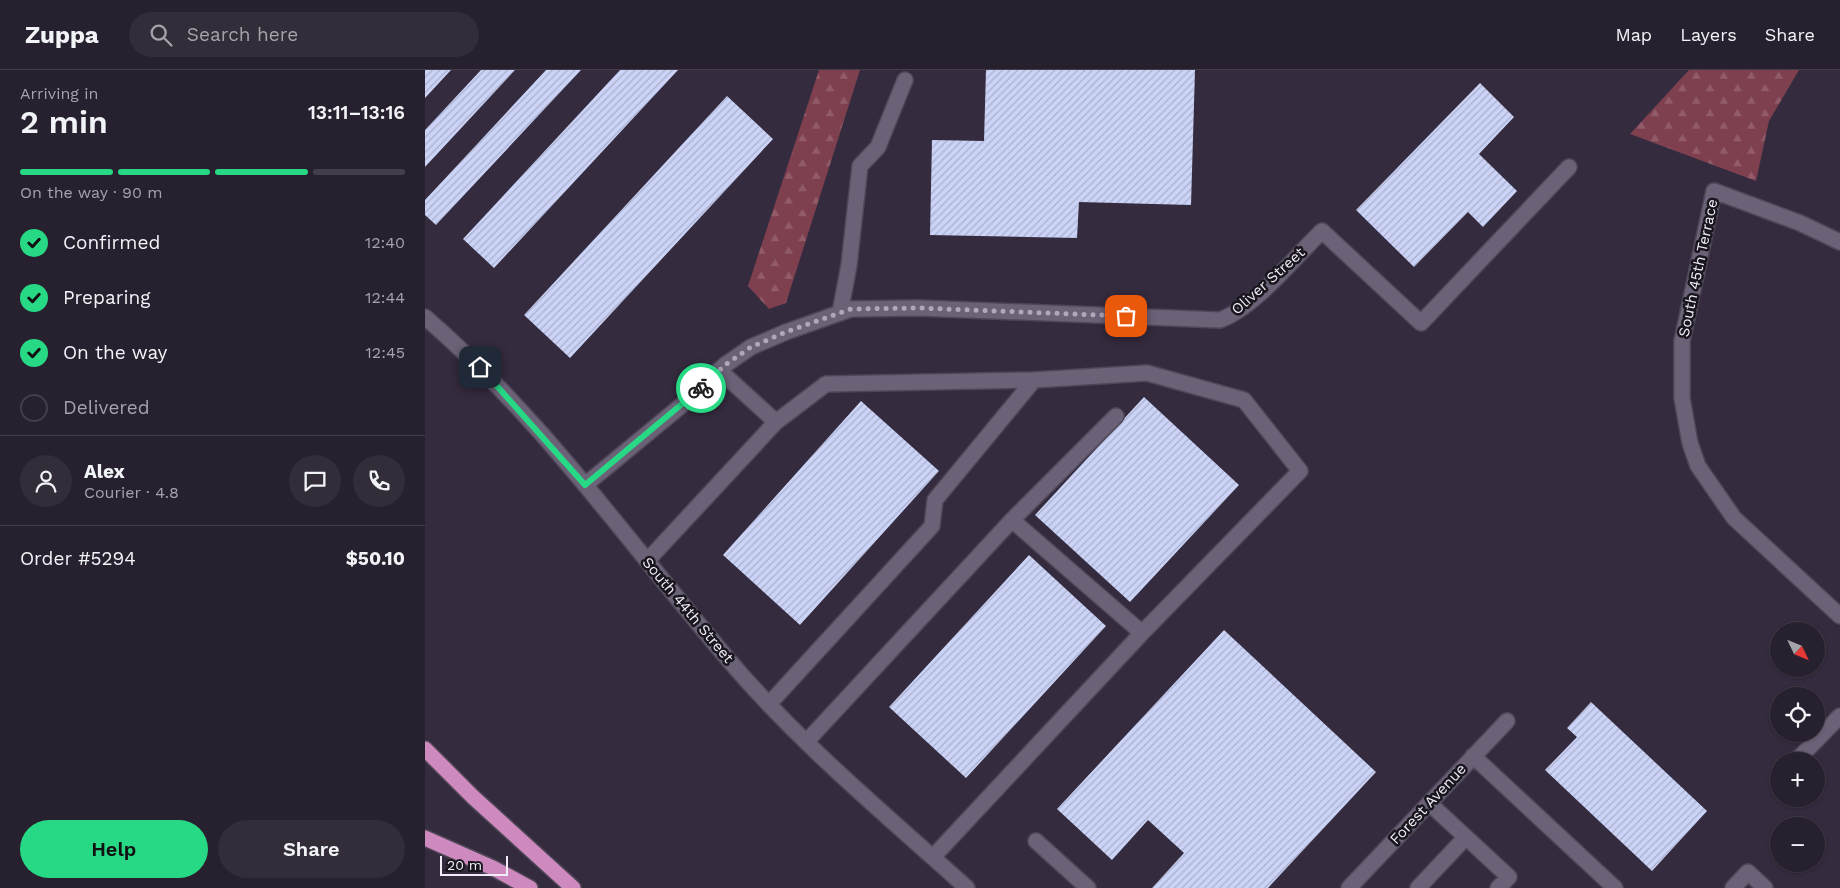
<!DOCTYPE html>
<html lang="en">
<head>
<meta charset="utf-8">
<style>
	:root { --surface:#27202e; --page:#332d3a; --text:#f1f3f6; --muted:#a4a3aa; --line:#433e4a; --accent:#27d885 }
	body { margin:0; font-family:"Work Sans",sans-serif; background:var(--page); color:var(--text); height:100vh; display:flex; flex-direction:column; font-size:19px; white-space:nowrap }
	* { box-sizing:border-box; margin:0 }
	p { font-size:16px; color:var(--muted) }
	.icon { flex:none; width:28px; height:28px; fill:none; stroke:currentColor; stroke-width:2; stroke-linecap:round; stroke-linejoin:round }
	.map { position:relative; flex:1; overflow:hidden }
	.panel { display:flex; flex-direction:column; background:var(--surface); width:425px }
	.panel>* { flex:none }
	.needle { width:32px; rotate:133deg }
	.controls { position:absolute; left:1345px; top:552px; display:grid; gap:10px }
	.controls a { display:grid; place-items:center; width:55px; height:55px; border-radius:50%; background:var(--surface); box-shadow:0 1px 4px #0004,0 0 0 1px var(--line); font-size:25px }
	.scale { position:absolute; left:15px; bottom:12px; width:68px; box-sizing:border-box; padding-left:5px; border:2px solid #f2ecf9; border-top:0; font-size:14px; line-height:18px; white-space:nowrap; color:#f2ecf9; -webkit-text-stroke:4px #19161e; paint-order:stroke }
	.pin { position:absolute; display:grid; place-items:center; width:42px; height:42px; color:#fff; margin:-21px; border-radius:10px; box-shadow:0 2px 8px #0006 }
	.courier { position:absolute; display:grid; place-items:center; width:50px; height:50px; margin:-25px; border:4px solid #27d885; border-radius:50%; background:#fff; color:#222; box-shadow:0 1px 6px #0007 }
	.head em { font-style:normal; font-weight:600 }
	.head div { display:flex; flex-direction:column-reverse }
	.head { display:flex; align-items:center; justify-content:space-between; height:85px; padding:0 20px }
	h1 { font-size:32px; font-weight:600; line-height:38px }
	.bar { display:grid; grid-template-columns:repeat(4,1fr); gap:8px 5px; align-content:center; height:60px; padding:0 20px }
	.bar i { height:6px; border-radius:4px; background:var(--line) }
	.bar .on { background:var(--accent) }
	.bar p { grid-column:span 4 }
	.line { display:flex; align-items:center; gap:12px; padding:0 20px; border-top:1px solid var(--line) }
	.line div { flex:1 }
	.round { display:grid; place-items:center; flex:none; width:52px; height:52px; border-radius:26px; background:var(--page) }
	ol { padding:0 20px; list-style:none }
	li { display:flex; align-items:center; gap:15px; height:55px }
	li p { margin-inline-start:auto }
	li .icon { padding:5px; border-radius:50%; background:var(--accent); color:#111; stroke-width:4 }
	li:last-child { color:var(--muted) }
	li i { width:28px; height:28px; border:2px solid var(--line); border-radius:50% }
	.button { display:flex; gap:10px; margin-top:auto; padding:10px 20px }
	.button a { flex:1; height:58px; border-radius:30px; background:var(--accent); color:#111; font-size:20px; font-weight:600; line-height:58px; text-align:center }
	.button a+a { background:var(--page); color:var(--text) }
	header { display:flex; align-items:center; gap:30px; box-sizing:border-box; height:70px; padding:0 25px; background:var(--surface); border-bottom:1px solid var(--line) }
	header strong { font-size:24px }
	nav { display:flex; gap:28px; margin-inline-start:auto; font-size:18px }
	.search { width:350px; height:45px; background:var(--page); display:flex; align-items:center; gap:12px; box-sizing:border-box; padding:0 18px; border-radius:28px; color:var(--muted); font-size:19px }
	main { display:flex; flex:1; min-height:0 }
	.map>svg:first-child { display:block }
</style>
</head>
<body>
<header>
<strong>Zuppa</strong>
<div class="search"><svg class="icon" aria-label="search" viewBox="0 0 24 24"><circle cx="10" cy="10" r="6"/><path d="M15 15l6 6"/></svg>Search here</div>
<nav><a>Map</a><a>Layers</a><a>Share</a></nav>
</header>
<main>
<section class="panel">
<div class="head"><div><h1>2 min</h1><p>Arriving in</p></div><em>13:11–13:16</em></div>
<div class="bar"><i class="on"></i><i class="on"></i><i class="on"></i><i></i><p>On the way · 90 m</p></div>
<ol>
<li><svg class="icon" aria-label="check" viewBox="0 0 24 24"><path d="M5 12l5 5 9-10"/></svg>Confirmed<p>12:40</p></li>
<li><svg class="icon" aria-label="check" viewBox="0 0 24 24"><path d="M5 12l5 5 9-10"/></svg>Preparing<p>12:44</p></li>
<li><svg class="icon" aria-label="check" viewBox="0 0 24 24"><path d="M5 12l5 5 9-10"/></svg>On the way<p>12:45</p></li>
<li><i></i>Delivered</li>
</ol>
<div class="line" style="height:90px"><a class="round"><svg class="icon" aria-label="person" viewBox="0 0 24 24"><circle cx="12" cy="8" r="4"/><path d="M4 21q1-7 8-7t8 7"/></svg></a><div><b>Alex</b><p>Courier · 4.8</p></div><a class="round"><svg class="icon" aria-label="chat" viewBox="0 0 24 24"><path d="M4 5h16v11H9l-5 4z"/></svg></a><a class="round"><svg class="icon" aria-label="phone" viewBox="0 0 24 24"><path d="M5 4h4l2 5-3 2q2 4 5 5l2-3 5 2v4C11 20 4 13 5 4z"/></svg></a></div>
<div class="line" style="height:65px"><div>Order #5294</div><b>$50.10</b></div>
<div class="button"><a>Help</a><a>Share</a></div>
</section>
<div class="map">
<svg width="1415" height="818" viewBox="0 0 1415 818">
	<defs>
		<pattern id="forest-firs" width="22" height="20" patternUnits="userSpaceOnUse" patternTransform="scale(1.25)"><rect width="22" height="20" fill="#7e3f4f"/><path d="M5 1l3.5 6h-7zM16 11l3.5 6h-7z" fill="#915b69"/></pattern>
		<pattern id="building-hatch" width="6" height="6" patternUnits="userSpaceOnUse" patternTransform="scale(1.25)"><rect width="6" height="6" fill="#cbd3f7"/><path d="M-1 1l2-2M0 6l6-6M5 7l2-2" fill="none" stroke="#aab0cc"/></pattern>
	</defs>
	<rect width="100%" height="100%" fill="#342b3e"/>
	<path fill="url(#forest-firs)" d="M394 0H435L361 233 344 239 323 216Z
		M1264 0H1374L1344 51 1331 111 1205 64Z"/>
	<path fill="url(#building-hatch)" d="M0 0H26L0 28Z
		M56 0H90L0 97V60Z
		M121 0H156L11 155 0 145V130Z
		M195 0H253L69 198 38 169Z
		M561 0H770L766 135 654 132 652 168 505 165 507 70 559 71Z
		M1055 13 1089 47 1054 84 1092 121 1058 157 1043 142 989 197 931 140Z
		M302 26 348 69 145 288 99 245Z
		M719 327 814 415 705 532 610 445Z
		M436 331 514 401 375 555 298 485Z
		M604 485 681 556 541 708 464 637Z
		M799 560 951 702 843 818H727L759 783 723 750 687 790 632 739Z
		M1166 632 1282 741 1227 801 1120 700 1152 667 1142 658Z"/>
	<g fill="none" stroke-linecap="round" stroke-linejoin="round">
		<g stroke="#4f4758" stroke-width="18">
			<path id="minor" d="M1415 172 1375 153 1289 121 1257 271V328L1265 373 1273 396 1309 448 1415 546
				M415 243 424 195 435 96 453 77 480 10
				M0 247C115 346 204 473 302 588 373 672 460 744 542 818
				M294 300 351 352 401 314 609 310 722 303 819 330 875 401 717 563 508 787
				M160 415 257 335 300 295 326 277 361 262 426 239 494 238 795 250C829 238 870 187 897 161L996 253 1144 97
				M587 450 691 346
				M222 491 351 352
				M345 633 507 456 510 430 609 310
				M382 671 587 450 717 563
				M1048 686 1190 818
				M1371 691 1415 646
				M1004 733 1084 807 1073 818
				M611 771 663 818
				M924 818 1082 651
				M993 818 1041 767
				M1308 818 1323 802 1340 818"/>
		</g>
		<g stroke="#4f4758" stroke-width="18">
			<path id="highway" d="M0 679 48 727 148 818
				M0 768 68 798 105 818"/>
		</g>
		<use href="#minor" stroke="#6c6278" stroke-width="15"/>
		<use href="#highway" stroke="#ce8abf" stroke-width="15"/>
	</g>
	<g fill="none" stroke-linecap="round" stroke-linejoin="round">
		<path stroke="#b0a8b8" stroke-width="5" stroke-dasharray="0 9" d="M276 318 300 295 326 277 361 262 426 239 494 238 701 246"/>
		<path stroke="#27d885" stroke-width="6" d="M55 297 160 415 276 318"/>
	</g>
	<g text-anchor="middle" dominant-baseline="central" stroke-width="5" stroke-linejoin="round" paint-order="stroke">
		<g font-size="15" fill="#f2ecf9" stroke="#19161e">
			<text transform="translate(1273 198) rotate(-78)">South 45th Terrace</text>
			<text transform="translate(843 211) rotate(-42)">Oliver Street</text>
			<text transform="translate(263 540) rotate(50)">South 44th Street</text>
			<text transform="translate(1003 734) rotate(-47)">Forest Avenue</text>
		</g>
	</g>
</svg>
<div class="controls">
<a><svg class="needle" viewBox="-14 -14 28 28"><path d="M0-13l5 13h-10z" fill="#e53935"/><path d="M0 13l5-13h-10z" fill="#a4a3aa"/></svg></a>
<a><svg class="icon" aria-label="locate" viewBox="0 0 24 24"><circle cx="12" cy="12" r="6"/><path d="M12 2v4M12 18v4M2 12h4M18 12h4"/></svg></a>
<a>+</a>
<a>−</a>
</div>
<div class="scale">20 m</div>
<div class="pin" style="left:701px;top:246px;background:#ea580c"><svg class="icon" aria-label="bag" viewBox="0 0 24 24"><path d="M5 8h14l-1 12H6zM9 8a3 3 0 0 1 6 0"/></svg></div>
<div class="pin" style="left:55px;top:297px;background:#1f2937"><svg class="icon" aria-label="home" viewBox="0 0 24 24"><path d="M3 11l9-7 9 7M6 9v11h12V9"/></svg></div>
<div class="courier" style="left:276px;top:318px"><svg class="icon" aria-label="bike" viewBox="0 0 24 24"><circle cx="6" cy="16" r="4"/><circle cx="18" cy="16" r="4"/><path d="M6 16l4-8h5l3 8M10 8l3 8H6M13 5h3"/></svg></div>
</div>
</main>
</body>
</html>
